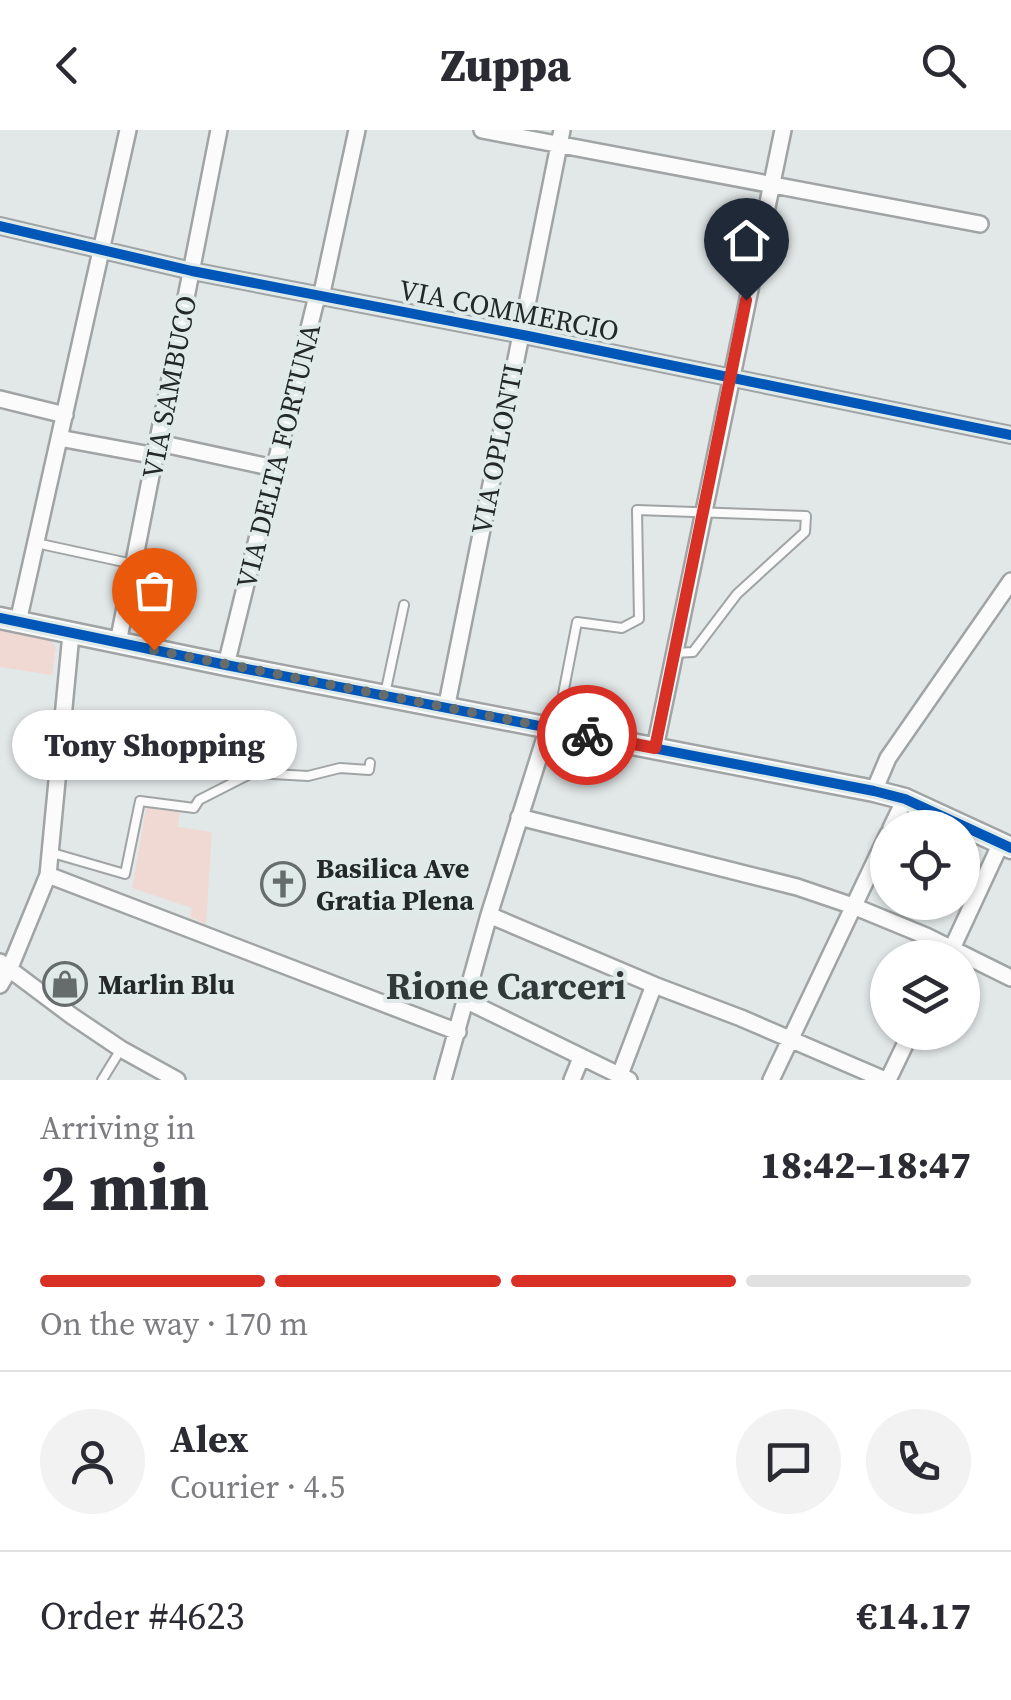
<!DOCTYPE html>
<html lang="en">
<head>
<meta charset="utf-8">
<style>
	:root { --surface:#fff; --page:#f2f2f3; --text:#2b2b33; --muted:#7c7c81; --line:#e1e1e2; --accent:#d93025 }
	body { margin:0; font-family:"Source Serif 4",serif; background:var(--page); color:var(--text); height:100vh; display:flex; flex-direction:column; font-size:38px; white-space:nowrap }
	* { box-sizing:border-box; margin:0 }
	p { font-size:32px; color:var(--muted) }
	.icon { flex:none; width:55px; height:55px; fill:none; stroke:currentColor; stroke-width:2; stroke-linecap:round; stroke-linejoin:round }
	.map { position:relative; height:950px; overflow:hidden }
	.panel { display:flex; flex-direction:column; background:var(--surface); flex:1 }
	.panel>* { flex:none }
	.tools { position:absolute; left:870px; top:680px; display:grid; gap:20px }
	.tools a { display:grid; place-items:center; width:110px; height:110px; border-radius:50%; background:var(--surface); box-shadow:0 2px 8px #0004; font-size:50px }
	.pin { position:absolute; display:grid; place-items:center; width:85px; height:85px; color:#fff; margin:-102px -42px; border-radius:50% 50% 50% 0; rotate:-45deg; box-shadow:0 0 10px #0007 }
	.pin .icon { rotate:45deg }
	.courier { position:absolute; display:grid; place-items:center; width:100px; height:100px; margin:-50px; border:8px solid #d93025; border-radius:50%; background:#fff; color:#222; box-shadow:0 2px 12px #0007 }
	.bubble { position:absolute; height:70px; border-radius:35px; background:var(--surface); box-shadow:0 2px 8px #0004; font-size:32px; font-weight:800; line-height:70px; text-align:center }
	.summary em { font-style:normal; font-weight:800 }
	.summary div { display:flex; flex-direction:column-reverse }
	.summary { display:flex; align-items:center; justify-content:space-between; height:170px; padding:0 40px }
	h1 { font-size:65px; font-weight:800; line-height:75px }
	.bar { display:grid; grid-template-columns:repeat(4,1fr); gap:15px 10px; align-content:center; height:120px; padding:0 40px }
	.bar i { height:12px; border-radius:8px; background:var(--line) }
	.bar .active { background:var(--accent) }
	.bar p { grid-column:span 4 }
	.line { display:flex; align-items:center; gap:25px; padding:0 40px; border-top:2px solid var(--line) }
	.line div { flex:1 }
	.round { display:grid; place-items:center; flex:none; width:105px; height:105px; border-radius:52px; background:var(--page) }
	header { display:flex; justify-content:space-between; align-items:center; height:130px; padding:0 40px; background:var(--surface); font-size:45px; font-weight:800 }
	.map>svg:first-child { display:block }
</style>
</head>
<body>
<header><svg class="icon" aria-label="back" viewBox="0 0 24 24"><path d="M15 5l-7 7 7 7"/></svg>Zuppa<svg class="icon" aria-label="search" viewBox="0 0 24 24"><circle cx="10" cy="10" r="6"/><path d="M15 15l6 6"/></svg></header>
<div class="map">
<svg width="1011" height="950" viewBox="0 0 1011 950">
	<rect width="100%" height="100%" fill="#e2e7e7"/>
	<path fill="#f0d9d3" d="M0 498 48 509 56 517 52 545 0 537Z
		M147 674 180 678 178 697 212 702 206 794 190 787 192 778 132 758Z"/>
	<g fill="none" stroke-linecap="round" stroke-linejoin="round">
		<g stroke="#a1a4a4" stroke-width="12">
			<path id="service" d="M36 413 133 434
				M385 564 404 475
				M557 595 577 492 622 498 639 489 637 380 806 386 805 402 737 464 693 522 675 523
				M49 722 125 744 140 671 194 678 199 670 252 643 308 646 340 638 369 640 370 633
				M102 950 121 919"/>
		</g>
		<g stroke="#a1a4a4" stroke-width="20">
			<path id="minor" d="M482 0 980 94
				M0 96 192 141 528 206 1011 305
				M0 269 65 285
				M59 308 156 326
				M159 313 274 338
				M18 492 128 0
				M118 513 219 0
				M226 535 315 174 323 158 357 0
				M446 579 562 0
				M655 618 783 0
				M874 661 888 628 1011 451
				M519 687 797 757 853 776 926 806 1011 848
				M891 698 905 669
				M48 745 458 902
				M489 785 654 855 741 888 885 950
				M948 827 1001 713
				M0 832 72 886 121 919 177 950
				M0 855 9 840 48 745 71 504
				M467 871 629 950
				M443 950 489 785 548 598
				M572 950 581 928
				M618 950 654 855
				M771 950 888 704
				M888 950 911 902"/>
		</g>
		<g stroke="#a1a4a4" stroke-width="25">
			<path id="tertiary" d="M0 488 226 535 874 661 905 669 1011 718"/>
		</g>
		<use href="#service" stroke="#fbfbfb" stroke-width="8"/>
		<use href="#minor" stroke="#fbfbfb" stroke-width="15"/>
		<use href="#tertiary" stroke="#fbfbfb" stroke-width="20"/>
		<g stroke="#dfeae9" stroke-width="16">
			<path id="cycleway" d="M0 96 192 141 528 206 1011 305
				M0 488 226 535 874 661 905 669 1011 718"/>
		</g>
		<use href="#cycleway" stroke="#0057b8" stroke-width="10"/>
	</g>
	<g fill="none" stroke-linecap="round" stroke-linejoin="round">
		<path stroke="#666b6b" stroke-width="10" stroke-dasharray="0 18" d="M154 520 587 605"/>
		<path stroke="#d93025" stroke-width="12" d="M587 605 655 618 746 170"/>
	</g>
	<defs>
		<g id="church-ring" transform="scale(2.25)"><circle r="9.5" fill="#dfeae9" stroke="#666b6b" stroke-width="1.5"/><path d="M-1.2-6h2.4v3.5h3.3v2.4h-3.3V6h-2.4V-.1h-3.3v-2.4h3.3Z" fill="#666b6b"/></g>
		<g id="shop-ring" transform="scale(2.25)"><circle r="9.5" fill="#dfeae9" stroke="#666b6b" stroke-width="1.5"/><path d="M-5-2.5h2.3a2.7 3.5 0 0 1 5.4 0H5L5.5 6h-11ZM-1.5-2.5h3a1.5 2.3 0 0 0-3 0Z" fill="#666b6b"/></g>
	</defs>
	<g fill-rule="evenodd">
		<use href="#church-ring" x="283" y="754"/>
		<use href="#shop-ring" x="65" y="854"/>
	</g>
	<g text-anchor="middle" dominant-baseline="central" stroke-width="8" stroke-linejoin="round" paint-order="stroke">
		<g font-size="28" fill="#242828" stroke="#dfeae9">
			<text transform="translate(509 180) rotate(11)">VIA COMMERCIO</text>
			<text transform="translate(169 257) rotate(-79)">VIA SAMBUCO</text>
			<text transform="translate(497 319) rotate(-79)">VIA OPLONTI</text>
			<text transform="translate(278 326) rotate(-76)">VIA DELTA FORTUNA</text>
		</g>
		<g font-size="28" font-weight="bold" fill="#242828" stroke="#dfeae9" text-anchor="start">
			<text x="316" y="738">Basilica Ave<tspan x="316" dy="32">Gratia Plena</tspan></text>
			<text x="98" y="854">Marlin Blu</text>
		</g>
		<g font-size="38" font-weight="bold" fill="#323a39" stroke="#dfeae9">
			<text x="506" y="856">Rione Carceri</text>
		</g>
	</g>
</svg>
<div class="tools">
<a><svg class="icon" aria-label="locate" viewBox="0 0 24 24"><circle cx="12" cy="12" r="6"/><path d="M12 2v4M12 18v4M2 12h4M18 12h4"/></svg></a>
<a><svg class="icon" aria-label="layers" viewBox="0 0 24 24"><path d="M12 4l9 5-9 5-9-5zM3 14l9 5 9-5"/></svg></a>
</div>
<div class="pin" style="left:154px;top:520px;background:#ea580c"><svg class="icon" aria-label="bag" viewBox="0 0 24 24"><path d="M5 8h14l-1 12H6zM9 8a3 3 0 0 1 6 0"/></svg></div>
<div class="pin" style="left:746px;top:170px;background:#1f2937"><svg class="icon" aria-label="home" viewBox="0 0 24 24"><path d="M3 11l9-7 9 7M6 9v11h12V9"/></svg></div>
<div class="courier" style="left:587px;top:605px"><svg class="icon" aria-label="bike" viewBox="0 0 24 24"><circle cx="6" cy="16" r="4"/><circle cx="18" cy="16" r="4"/><path d="M6 16l4-8h5l3 8M10 8l3 8H6M13 5h3"/></svg></div>
<div class="bubble" style="left:12px;top:580px;width:285px">Tony Shopping</div>
</div>
<section class="panel">
<div class="summary"><div><h1>2 min</h1><p>Arriving in</p></div><em>18:42–18:47</em></div>
<div class="bar"><i class="active"></i><i class="active"></i><i class="active"></i><i></i><p>On the way · 170 m</p></div>
<div class="line" style="height:180px"><a class="round"><svg class="icon" aria-label="person" viewBox="0 0 24 24"><circle cx="12" cy="8" r="4"/><path d="M4 21q1-7 8-7t8 7"/></svg></a><div><b>Alex</b><p>Courier · 4.5</p></div><a class="round"><svg class="icon" aria-label="chat" viewBox="0 0 24 24"><path d="M4 5h16v11H9l-5 4z"/></svg></a><a class="round"><svg class="icon" aria-label="phone" viewBox="0 0 24 24"><path d="M5 4h4l2 5-3 2q2 4 5 5l2-3 5 2v4C11 20 4 13 5 4z"/></svg></a></div>
<div class="line" style="height:130px"><div>Order #4623</div><b>€14.17</b></div>
</section>
</body>
</html>
